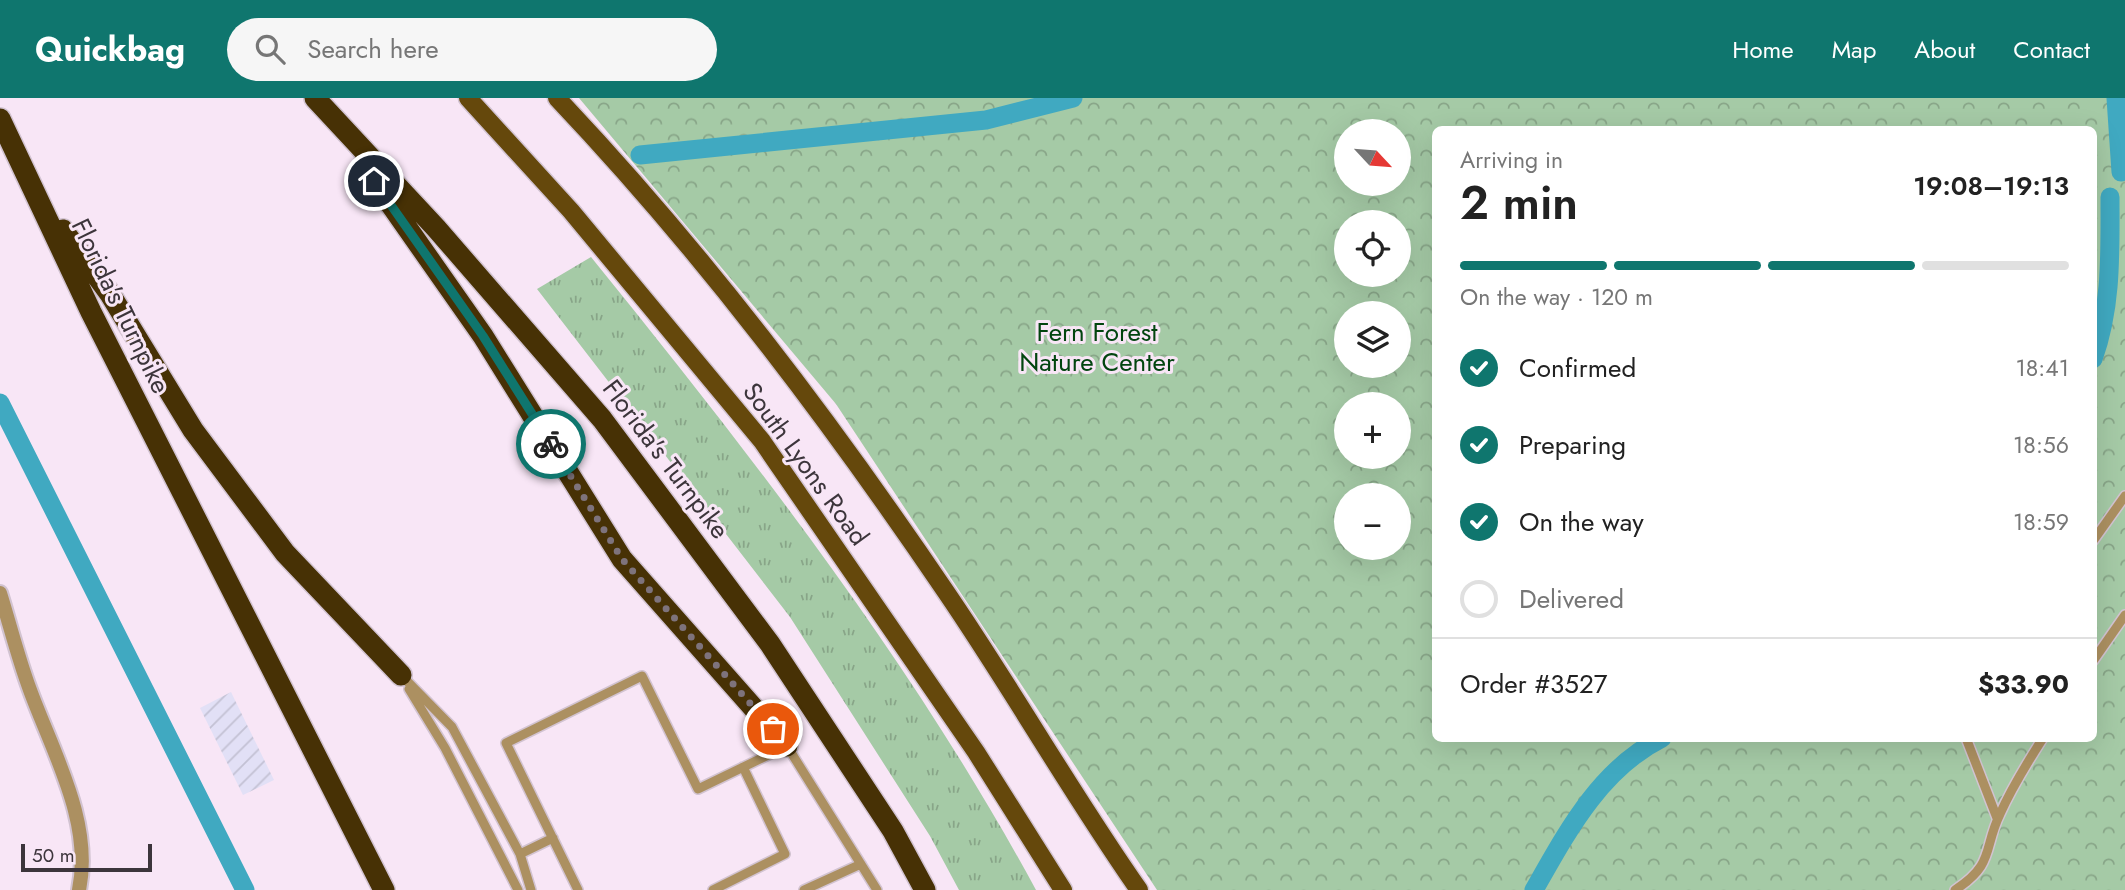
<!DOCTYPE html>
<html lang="en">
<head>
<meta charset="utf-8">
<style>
	:root { --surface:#fff; --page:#f6f6f6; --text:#222; --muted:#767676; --line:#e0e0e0; --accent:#0f766e }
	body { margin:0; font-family:Jost,sans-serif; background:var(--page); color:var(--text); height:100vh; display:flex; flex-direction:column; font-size:26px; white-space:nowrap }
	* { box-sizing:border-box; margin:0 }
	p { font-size:23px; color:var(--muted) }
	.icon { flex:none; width:38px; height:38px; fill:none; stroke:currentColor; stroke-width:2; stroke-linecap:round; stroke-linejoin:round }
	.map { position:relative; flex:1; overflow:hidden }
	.side { position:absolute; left:1432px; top:28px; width:665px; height:616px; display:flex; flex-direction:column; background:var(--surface); border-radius:10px; box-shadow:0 7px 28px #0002 }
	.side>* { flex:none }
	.needle { width:46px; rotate:116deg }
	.fabs { position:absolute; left:1334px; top:21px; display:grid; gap:14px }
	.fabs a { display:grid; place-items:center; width:77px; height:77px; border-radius:50%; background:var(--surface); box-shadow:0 7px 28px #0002; font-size:35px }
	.scale { position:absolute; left:21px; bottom:18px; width:131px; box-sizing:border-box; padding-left:7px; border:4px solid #3c353b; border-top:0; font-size:19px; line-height:24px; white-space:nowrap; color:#3c353b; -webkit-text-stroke:5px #f8e6f6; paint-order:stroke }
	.pin { position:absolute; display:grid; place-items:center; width:60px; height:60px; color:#fff; margin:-30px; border:4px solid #fff; border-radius:50%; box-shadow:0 2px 7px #0007 }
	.courier { position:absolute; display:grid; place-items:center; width:70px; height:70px; margin:-35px; border:5px solid #0f766e; border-radius:50%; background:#fff; color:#222; box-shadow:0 2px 9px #0007 }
	.head em { font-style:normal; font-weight:600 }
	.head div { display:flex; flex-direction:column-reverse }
	.head { display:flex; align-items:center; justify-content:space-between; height:119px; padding:0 28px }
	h1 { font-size:46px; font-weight:600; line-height:52px }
	.bar { display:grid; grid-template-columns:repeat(4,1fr); gap:10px 7px; align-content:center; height:84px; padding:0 28px }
	.bar i { height:9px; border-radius:5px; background:var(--line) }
	.bar .on { background:var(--accent) }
	.bar p { grid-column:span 4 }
	.line { display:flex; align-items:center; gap:18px; padding:0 28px; border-top:2px solid var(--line) }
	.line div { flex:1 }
	ol { padding:0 28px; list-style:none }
	li { display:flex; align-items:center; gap:21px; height:77px }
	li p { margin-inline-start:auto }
	li .icon { padding:7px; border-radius:50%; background:var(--accent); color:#fff; stroke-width:4 }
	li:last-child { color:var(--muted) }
	li i { width:38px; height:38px; border:4px solid var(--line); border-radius:50% }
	header { display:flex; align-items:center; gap:42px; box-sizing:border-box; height:98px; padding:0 35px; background:var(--accent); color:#fff }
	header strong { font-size:33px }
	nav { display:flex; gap:38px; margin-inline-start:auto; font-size:24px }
	.search { width:490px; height:63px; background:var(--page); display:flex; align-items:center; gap:18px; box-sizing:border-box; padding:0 24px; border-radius:38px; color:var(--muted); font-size:26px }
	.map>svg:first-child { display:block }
</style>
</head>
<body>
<header>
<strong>Quickbag</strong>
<div class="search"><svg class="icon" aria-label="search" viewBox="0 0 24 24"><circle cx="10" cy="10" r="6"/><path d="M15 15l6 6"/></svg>Search here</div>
<nav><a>Home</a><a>Map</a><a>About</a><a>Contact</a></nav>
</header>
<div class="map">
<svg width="2125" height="792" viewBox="0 0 2125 792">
	<defs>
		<pattern id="industrial-furrows" width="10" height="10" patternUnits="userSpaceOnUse" patternTransform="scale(1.75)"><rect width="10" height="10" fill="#e2e0f6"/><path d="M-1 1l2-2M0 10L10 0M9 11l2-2" fill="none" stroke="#c3c1d4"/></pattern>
		<pattern id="grass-tufts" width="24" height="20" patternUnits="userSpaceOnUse" patternTransform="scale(1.75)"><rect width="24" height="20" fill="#a5caa6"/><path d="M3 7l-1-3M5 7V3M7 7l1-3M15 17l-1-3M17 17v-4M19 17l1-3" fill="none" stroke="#88a588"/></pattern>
		<pattern id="park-crowns" width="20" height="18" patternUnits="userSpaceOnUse" patternTransform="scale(1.75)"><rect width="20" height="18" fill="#a5caa6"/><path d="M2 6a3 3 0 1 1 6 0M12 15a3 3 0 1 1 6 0" fill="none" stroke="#88a588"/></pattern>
	</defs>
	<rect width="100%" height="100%" fill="#f8e6f6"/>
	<path fill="url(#industrial-furrows)" d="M231 594 274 682 243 697 200 610Z"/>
	<path fill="url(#grass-tufts)" d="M591 159C753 359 913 565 1036 792H959L930 738 790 519 537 191Z"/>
	<path fill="url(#park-crowns)" fill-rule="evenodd" d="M579 0H2125V792H1157L836 306ZM1435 32H2093V640H1435ZM1346 33H1398V86H1346ZM1346 124H1398V177H1346ZM1346 215H1398V268H1346ZM1346 306H1398V359H1346ZM1346 397H1398V450H1346Z"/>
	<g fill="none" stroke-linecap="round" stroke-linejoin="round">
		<path stroke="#40a9c1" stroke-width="19" d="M2116 0 2121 74
			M640 57 986 22 1073 0
			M2093 261C2112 208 2110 155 2110 99
			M0 305 245 792
			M1534 792C1567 734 1600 671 1662 640"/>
		<g stroke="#d2c3d1" stroke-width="12">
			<path id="lane" d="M2093 443 2125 398
				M2093 563 2125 517
				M401 577 452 629 520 756 531 792
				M409 591 445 650 518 792
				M1966 640 1997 720
				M520 756 553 740
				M578 792 506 645 642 578 698 691 787 648 877 792
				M713 792 785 756 743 669
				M804 792 861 766
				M1955 792C1995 766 1983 751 2000 716 2012 689 2027 665 2043 640"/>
		</g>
		<g stroke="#d2c3d1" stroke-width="18">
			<path id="street" d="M0 495C10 527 18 560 30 592 53 655 93 724 79 792"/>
		</g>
		<g stroke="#d2c3d1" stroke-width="21">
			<path id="primary" d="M468 0 571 113 762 343 976 654 1063 792
				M557 0C702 153 828 320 946 494 1013 592 1071 695 1139 792"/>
		</g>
		<g stroke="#d2c3d1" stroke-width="24">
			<path id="highway" d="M315 0 436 130 602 321 770 546 893 733 925 792
				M0 21 91 214 384 792
				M365 64 375 84 483 238 622 461 787 648
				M63 132 110 196 193 332 285 455 401 577"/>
		</g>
		<use href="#lane" stroke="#ac9061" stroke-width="9"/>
		<use href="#street" stroke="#ac9061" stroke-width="14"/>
		<use href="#primary" stroke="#65480c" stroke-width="18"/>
		<use href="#highway" stroke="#473105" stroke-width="21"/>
	</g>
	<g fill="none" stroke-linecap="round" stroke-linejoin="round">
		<path stroke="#7e737c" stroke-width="7" stroke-dasharray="0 12.6" d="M551 346 622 461 773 631"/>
		<path stroke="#0f766e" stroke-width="9" d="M374 83 483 238 551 346"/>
	</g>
	<g text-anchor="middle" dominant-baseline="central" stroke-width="6" stroke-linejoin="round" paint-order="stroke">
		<g font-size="26" fill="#3c353b" stroke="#f8e6f6">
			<text transform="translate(121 208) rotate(64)">Florida's Turnpike</text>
			<text transform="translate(666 361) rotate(53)">Florida's Turnpike</text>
			<text transform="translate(806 366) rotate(54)">South Lyons Road</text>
		</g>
		<g font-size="26" fill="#02450f" stroke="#f8e6f6">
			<text x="1097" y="234">Fern Forest<tspan x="1097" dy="30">Nature Center</tspan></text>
		</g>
	</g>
</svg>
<div class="fabs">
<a><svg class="needle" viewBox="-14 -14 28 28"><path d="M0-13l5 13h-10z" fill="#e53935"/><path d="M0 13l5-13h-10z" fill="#767676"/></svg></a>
<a><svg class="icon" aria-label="locate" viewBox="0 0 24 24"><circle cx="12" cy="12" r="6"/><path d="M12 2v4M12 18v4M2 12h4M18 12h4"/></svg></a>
<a><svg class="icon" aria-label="layers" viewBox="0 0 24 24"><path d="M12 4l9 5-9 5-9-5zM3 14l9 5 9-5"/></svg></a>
<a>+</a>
<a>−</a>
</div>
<div class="scale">50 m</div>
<div class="pin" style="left:773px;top:631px;background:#ea580c"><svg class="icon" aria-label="bag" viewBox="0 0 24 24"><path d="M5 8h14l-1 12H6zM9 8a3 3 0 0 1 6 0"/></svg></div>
<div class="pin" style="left:374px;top:83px;background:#1f2937"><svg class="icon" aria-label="home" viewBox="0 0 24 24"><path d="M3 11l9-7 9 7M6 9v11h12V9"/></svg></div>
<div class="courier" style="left:551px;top:346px"><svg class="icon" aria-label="bike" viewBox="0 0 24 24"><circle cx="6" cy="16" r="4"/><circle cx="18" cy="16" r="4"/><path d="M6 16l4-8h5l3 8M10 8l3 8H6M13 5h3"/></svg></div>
<section class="side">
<div class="head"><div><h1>2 min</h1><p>Arriving in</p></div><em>19:08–19:13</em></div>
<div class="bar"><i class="on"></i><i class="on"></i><i class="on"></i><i></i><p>On the way · 120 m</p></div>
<ol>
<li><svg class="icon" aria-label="check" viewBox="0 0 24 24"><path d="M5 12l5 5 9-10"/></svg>Confirmed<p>18:41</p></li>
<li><svg class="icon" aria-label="check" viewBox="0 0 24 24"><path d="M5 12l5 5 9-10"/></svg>Preparing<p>18:56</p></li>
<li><svg class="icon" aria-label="check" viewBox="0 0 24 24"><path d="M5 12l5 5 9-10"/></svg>On the way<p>18:59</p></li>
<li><i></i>Delivered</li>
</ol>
<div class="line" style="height:91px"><div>Order #3527</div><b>$33.90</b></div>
</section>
</div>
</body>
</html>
